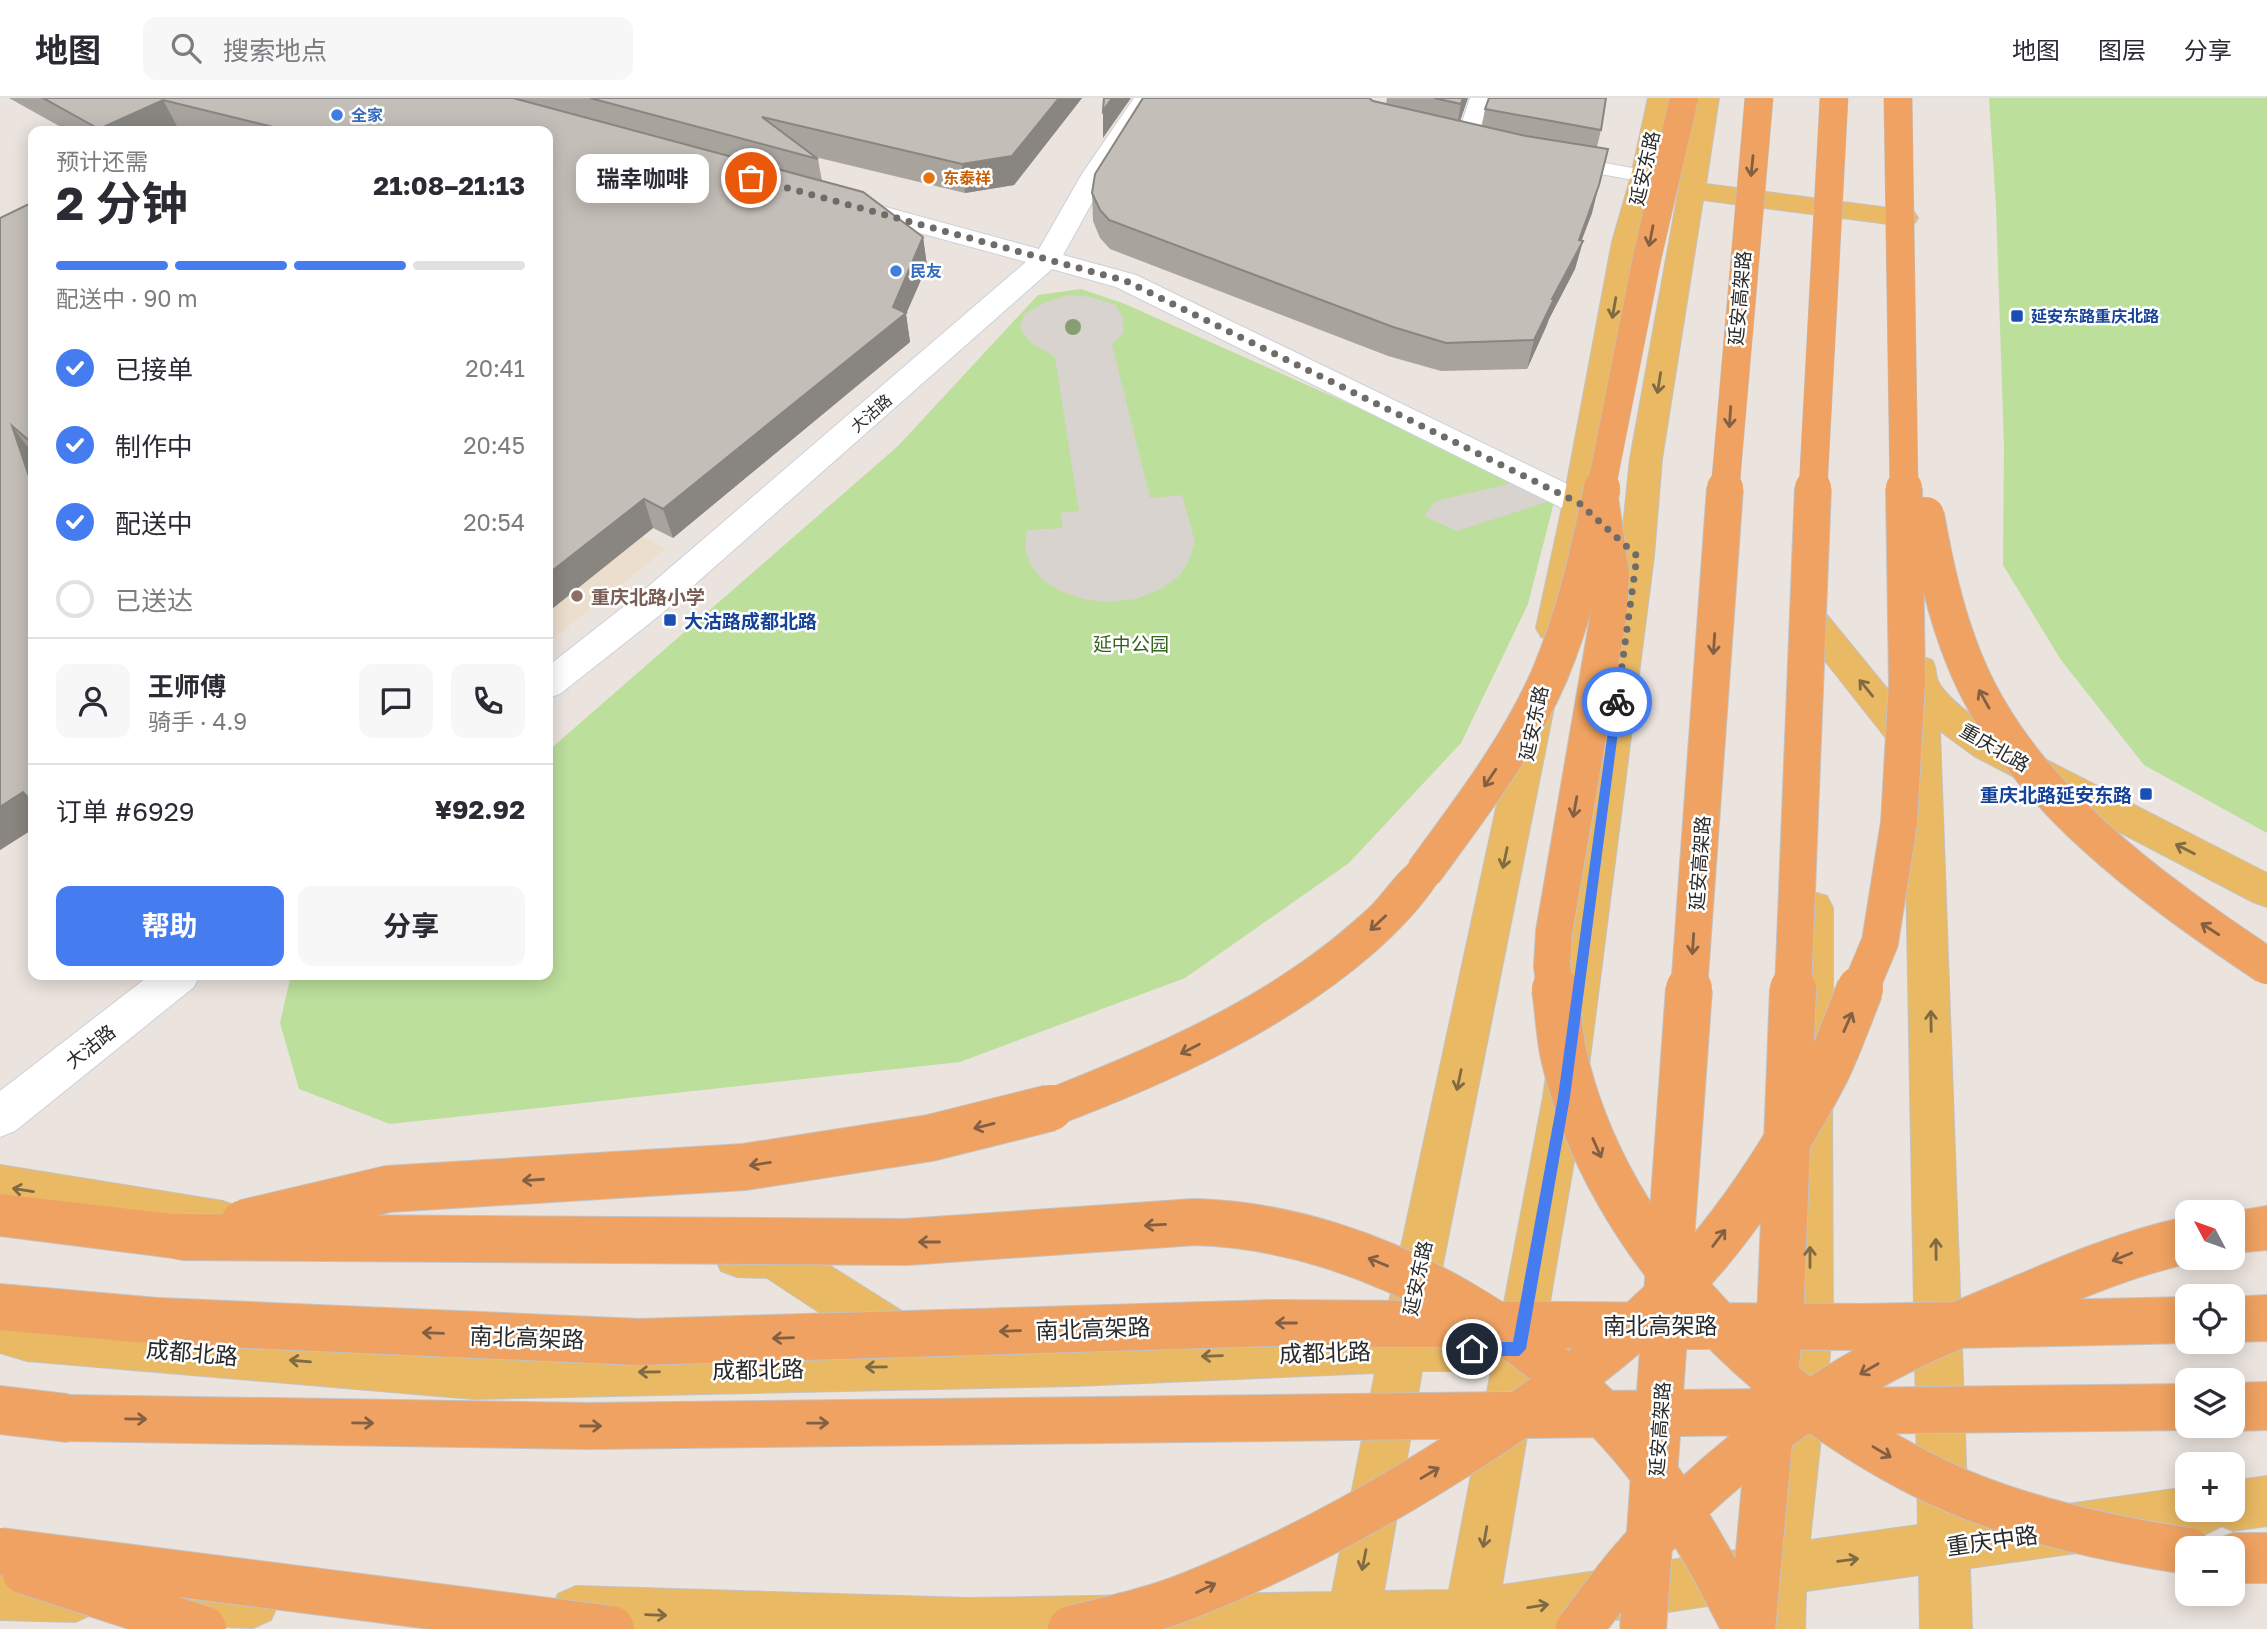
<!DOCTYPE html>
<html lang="zh">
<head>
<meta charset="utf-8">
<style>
	:root { --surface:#fff; --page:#f7f7f7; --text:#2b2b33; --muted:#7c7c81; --line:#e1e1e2; --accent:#457cf0 }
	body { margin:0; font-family:"Golos Text","Noto Sans SC",sans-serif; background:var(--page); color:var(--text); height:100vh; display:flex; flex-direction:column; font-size:26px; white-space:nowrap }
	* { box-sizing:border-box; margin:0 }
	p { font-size:23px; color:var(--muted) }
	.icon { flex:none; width:38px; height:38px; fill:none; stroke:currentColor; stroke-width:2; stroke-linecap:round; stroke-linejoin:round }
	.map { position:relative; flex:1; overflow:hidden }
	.side { position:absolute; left:28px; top:28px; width:525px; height:854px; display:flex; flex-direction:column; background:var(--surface); border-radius:14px; box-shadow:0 4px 18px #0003 }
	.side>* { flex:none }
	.needle { width:46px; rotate:311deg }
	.tools { position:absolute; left:2175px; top:1102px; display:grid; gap:14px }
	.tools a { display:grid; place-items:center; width:70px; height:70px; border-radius:14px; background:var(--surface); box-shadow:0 4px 18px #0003; font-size:35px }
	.pin { position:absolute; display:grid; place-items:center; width:60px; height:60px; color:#fff; margin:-30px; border:4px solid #fff; border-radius:50%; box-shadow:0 2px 7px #0007 }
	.courier { position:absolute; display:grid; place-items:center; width:70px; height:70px; margin:-35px; border:5px solid #457cf0; border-radius:50%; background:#fff; color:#222; box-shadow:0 2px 9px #0007 }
	.bubble { position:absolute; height:49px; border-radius:14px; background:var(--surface); box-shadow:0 4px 18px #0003; font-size:23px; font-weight:700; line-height:49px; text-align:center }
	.head em { font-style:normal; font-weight:700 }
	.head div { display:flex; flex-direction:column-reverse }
	.head { display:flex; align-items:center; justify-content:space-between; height:119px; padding:0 28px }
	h1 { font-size:46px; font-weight:700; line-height:52px }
	.bar { display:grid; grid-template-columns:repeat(4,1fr); gap:10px 7px; align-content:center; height:84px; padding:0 28px }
	.bar i { height:9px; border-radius:5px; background:var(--line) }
	.bar .active { background:var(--accent) }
	.bar p { grid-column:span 4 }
	.line { display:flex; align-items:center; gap:18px; padding:0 28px; border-top:2px solid var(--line) }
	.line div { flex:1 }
	.round { display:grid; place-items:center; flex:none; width:74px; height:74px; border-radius:14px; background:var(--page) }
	ol { padding:0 28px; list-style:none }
	li { display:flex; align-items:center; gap:21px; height:77px }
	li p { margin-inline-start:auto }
	li .icon { padding:7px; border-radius:50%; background:var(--accent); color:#fff; stroke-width:4 }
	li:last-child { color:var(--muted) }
	li i { width:38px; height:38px; border:4px solid var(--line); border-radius:50% }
	.primary-button { display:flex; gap:14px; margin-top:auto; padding:14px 28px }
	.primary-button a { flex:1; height:80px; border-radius:14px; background:var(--accent); color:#fff; font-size:28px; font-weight:700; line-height:80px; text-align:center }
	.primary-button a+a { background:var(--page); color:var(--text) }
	header { display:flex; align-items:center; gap:42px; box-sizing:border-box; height:98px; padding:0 35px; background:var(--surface); border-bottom:2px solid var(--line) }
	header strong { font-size:33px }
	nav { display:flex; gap:38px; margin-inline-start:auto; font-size:24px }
	.search { width:490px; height:63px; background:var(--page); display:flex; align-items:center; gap:18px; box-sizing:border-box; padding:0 24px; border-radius:14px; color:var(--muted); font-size:26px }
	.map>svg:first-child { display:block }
</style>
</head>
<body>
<header>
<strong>地图</strong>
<div class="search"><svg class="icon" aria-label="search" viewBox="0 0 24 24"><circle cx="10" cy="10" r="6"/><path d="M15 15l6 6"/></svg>搜索地点</div>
<nav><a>地图</a><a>图层</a><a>分享</a></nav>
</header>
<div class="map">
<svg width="2267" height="1531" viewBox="0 0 2267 1531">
	<rect width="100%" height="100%" fill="#ebe3dd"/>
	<path fill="#ecdecd" d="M548 388 666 451 548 544Z"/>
	<path fill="#bcdf9c" d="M1989 0H2267V735L2144 667 2061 562 2003 467 2004 348 1996 109Z
		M1081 191 1125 206 1491 369 1554 404 1528 506 1461 645 1349 765 1185 880 960 964 390 1026 299 991 280 925 291 877H548V653L898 348 1038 197Z"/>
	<path fill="#d8d3cf" d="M1068 197 1091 199 1116 207 1123 221V235L1112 247 1150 400 1182 397 1195 444 1189 463 1178 479 1159 492 1136 501 1109 504 1084 501 1060 493 1042 481 1031 467 1025 451 1027 432 1063 430 1060 415 1079 413 1055 259 1031 245 1020 230 1024 216 1044 205Z
		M1529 381 1565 398 1457 433 1424 418 1436 403Z"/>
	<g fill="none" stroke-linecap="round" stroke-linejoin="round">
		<g stroke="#cbd0db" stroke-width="2">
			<path id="service" d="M1470 0H1490L1475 45 1472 49H1458L1455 45Z
				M1565 58 1644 72 1651 74 1654 78 1651 82 1644 84 1558 68 1555 64 1558 60Z"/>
		</g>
		<g stroke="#cbd0db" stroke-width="2">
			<path id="minor" d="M1134 0H1158L1108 76 1063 157 1136 177 1590 397 1595 405 1590 413 1579 416 1568 413 1116 189 1052 171 660 517 560 596 548 600V568L636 499 1026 164 836 112 832 106 836 100 845 98 1039 151 1082 76Z
				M150 877H200L194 889 15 1033 0 1039V993Z"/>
		</g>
		<g stroke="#c3c3c3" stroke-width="2">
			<path id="primary" d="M1648 0H1672L1657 78 1640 144 1595 405 1570 530 1565 539 1553 543 1541 539 1536 530 1563 405 1612 144 1631 78Z
				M1695 0H1719L1706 86 1904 112 1914 114 1918 120 1914 126 1904 128 1703 102 1662 361 1654 458 1585 999 1546 1227 1559 1232 1566 1249 1559 1266 1538 1273 1502 1487 1758 1449 1787 1228 1790 996 1796 982 1811 977 1826 982 1832 996 1833 1228 1810 1442 1918 1427 1904 663 1803 535 1798 526 1803 517 1815 514 1827 517 1903 610 1902 571 1908 562 1920 558 1932 562C1937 569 1935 576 1938 583 1945 600 1984 627 2000 638L2267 775V809L2253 804 1974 658 1940 633 1968 1420 2188 1389V1412H2233V1383L2267 1378V1428L2233 1433 2222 1428 2204 1437 1970 1470 1972 1531H1920L1919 1477 1806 1493 1805 1531H1753L1754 1501 1555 1531H557L550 1514 558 1496 576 1488 968 1500 1332 1494 1375 1275 1075 1288 473 1301 27 1263 0 1255V1209L27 1217 473 1253 866 1245 767 1180 737 1179 721 1173 714 1157 721 1141C744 1132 766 1133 789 1142L921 1225 927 1244 1384 1227 1518 609 1523 599 1536 595 1549 599 1554 609 1431 1226H1500L1543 999 1620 458 1630 361ZM1422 1273H1491L1449 1492 1384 1493Z
				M1813 794 1827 798 1833 810V932L1827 945 1812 950 1797 945 1791 932 1793 810 1799 798Z
				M0 1067 223 1103 239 1109 245 1124 239 1139 223 1145 0 1109Z
				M0 1470 75 1472 93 1480 101 1498 93 1516 75 1524 0 1522Z
				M135 1474 253 1478 271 1486 279 1504 271 1522 253 1530 135 1526 117 1518 109 1500 117 1482Z"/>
		</g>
		<g stroke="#c3c3c3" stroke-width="2">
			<path id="trunk" d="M1424 758 1438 763 1443 774C1428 803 1402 829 1378 851 1284 934 1166 986 1050 1030L1035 1024 1029 1010 1035 996C1123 961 1213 925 1292 871 1319 853 1344 833 1367 812 1387 794 1399 767 1424 758Z
				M0 1096 181 1117 197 1124 204 1139 197 1154 181 1161 0 1138Z
				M2267 1108V1152L2233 1155V1115H2225Z
				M0 1186 158 1200 174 1207 181 1223 174 1239 158 1246 0 1232Z
				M2267 1197V1243L2233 1244 2231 1199Z
				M2267 1284V1332L2233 1333 2221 1328H2233V1285Z
				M0 1288 67 1296 84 1303 91 1320 84 1337 67 1344 0 1336Z
				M2233 1435H2267V1485H2233V1451H2211L2215 1442Z"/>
		</g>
		<use href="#service" fill="#fff" fill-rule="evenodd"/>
		<use href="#minor" fill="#fff" fill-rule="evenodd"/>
		<use href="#primary" fill="#e9b964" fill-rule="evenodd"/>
		<use href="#trunk" fill="#efa261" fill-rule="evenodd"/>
		<g stroke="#c3c3c3" stroke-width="29" stroke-linecap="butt">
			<path id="trunk-bridge-far2" d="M1898 0 1904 392
				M1601 392 1647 160 1684 0
				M1725 392 1759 0
				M1813 392 1834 0"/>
		</g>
		<g stroke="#c3c3c3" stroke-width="38" stroke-linecap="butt">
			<path id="trunk-bridge-far1" d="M1926 417C1935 467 1945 514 1964 561 2018 696 2150 790 2267 868
				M1424 774C1470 711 1519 648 1550 576 1575 516 1589 453 1602 390
				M1555 892 1552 868 1554 834 1609 515 1611 476 1600 400
				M1689 892 1725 390
				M1793 892 1813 390
				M1860 892 1880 844 1899 725 1907 584 1904 390"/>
		</g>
		<g stroke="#c3c3c3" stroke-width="48" stroke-linecap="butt">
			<path id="trunk-bridge" d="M1555 891C1558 911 1559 933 1563 954 1606 1150 1778 1314 1957 1393 2031 1424 2109 1441 2188 1453
				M244 1125 388 1091 744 1069 930 1040 1050 1010
				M181 1139 906 1144 1195 1124C1372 1129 1559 1242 1661 1385 1694 1431 1720 1480 1746 1531
				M158 1223 639 1244 1273 1225 1865 1229 2188 1222
				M67 1320 589 1328 2188 1309
				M0 1453 611 1531
				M25 1473 203 1531
				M1071 1531C1112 1521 1154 1512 1193 1496 1295 1455 1392 1401 1483 1341 1565 1287 1643 1231 1707 1156 1753 1101 1793 1037 1826 974 1839 947 1849 918 1860 891
				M1579 1531C1596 1509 1613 1485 1631 1464 1692 1393 1787 1315 1869 1270 1917 1243 1967 1223 2018 1202 2074 1178 2129 1155 2188 1142
				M1643 1531 1689 891
				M1752 1531 1780 1223 1793 891"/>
		</g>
		<use href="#trunk-bridge-far2" stroke="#efa261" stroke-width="28"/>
		<use href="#trunk-bridge-far1" stroke="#efa261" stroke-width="36"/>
		<use href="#trunk-bridge" stroke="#efa261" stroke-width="46"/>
	</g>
	<circle fill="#879d74" cx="1073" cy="229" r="8"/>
	<path fill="#a9a39e" d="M9 0H1082L1014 87 965 95 815 59 818 61 822 83 923 139 927 168 906 216 910 244 673 440 653 430 548 514V33H189L178 30 172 33H68Z
		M1387 0H1468L1460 23 1482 28 1485 11 1601 32 1597 49 1592 115 1582 142 1583 143 1575 171 1549 221 1546 229 1527 271 1441 273 1388 258 1110 151 1100 140 1093 123 1092 95 1373 3 1386 6Z
		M33 104V731L0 752V120Z"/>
	<path fill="#898581" d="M1059 0H1082L1014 87 965 95 962 66Z
		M1112 0H1131L1103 40V13Z
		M1463 0H1468L1456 34 1461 6Z
		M163 2 178 30 172 33H100L99 31Z
		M1599 87 1592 115 1578 151 1583 143 1575 171 1549 221 1546 229 1527 271 1534 242 1552 201 1579 142Z
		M923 139 927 168 906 216 910 244 673 440 663 411Z
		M12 328 33 356V390Z
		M644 401 653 430 548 514V476Z
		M23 694 33 705V731L0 752V709Z"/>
	<path fill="#c4beb8" stroke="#898581" stroke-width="2" d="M43 0H513L863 94 923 139 893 209 906 215 663 411 644 401 548 476V33H289L163 2 99 31Z
		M590 0H1059L1012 58 962 66 762 19 818 61Z
		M1104 0H1112L1103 13Z
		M1143 0H1369L1373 3 1526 38 1608 51 1599 87 1579 142 1583 143 1552 201H1554L1534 242 1446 245 1393 229 1109 122 1100 112 1092 95 1095 76Z
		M1434 0H1463L1461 6Z
		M1489 0H1606L1601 32 1485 11Z
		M33 104V346L12 328 33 390V705L23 694 0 709V120Z"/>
	<defs><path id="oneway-shaft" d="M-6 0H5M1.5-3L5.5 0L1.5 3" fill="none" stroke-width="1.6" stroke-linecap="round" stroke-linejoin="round" transform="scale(1.75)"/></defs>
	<g stroke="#836043">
		<use href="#oneway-shaft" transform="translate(1752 68) rotate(96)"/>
		<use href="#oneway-shaft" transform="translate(1651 138) rotate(101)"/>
		<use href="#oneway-shaft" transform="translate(1730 319) rotate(94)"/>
		<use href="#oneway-shaft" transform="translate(1714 546) rotate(94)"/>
		<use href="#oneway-shaft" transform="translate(1984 601) rotate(-119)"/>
		<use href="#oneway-shaft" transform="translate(1490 680) rotate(124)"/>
		<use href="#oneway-shaft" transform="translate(1575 709) rotate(100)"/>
		<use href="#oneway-shaft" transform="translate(1378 825) rotate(137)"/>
		<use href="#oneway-shaft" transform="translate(2210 831) rotate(-147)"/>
		<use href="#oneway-shaft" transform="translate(1693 846) rotate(94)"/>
		<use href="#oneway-shaft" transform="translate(1848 924) rotate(-66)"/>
		<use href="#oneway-shaft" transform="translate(1190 951) rotate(153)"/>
		<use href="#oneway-shaft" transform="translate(984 1028) rotate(166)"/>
		<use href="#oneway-shaft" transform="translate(1597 1050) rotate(66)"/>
		<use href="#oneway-shaft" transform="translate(760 1066) rotate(171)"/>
		<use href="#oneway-shaft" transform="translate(533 1082) rotate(176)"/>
		<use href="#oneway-shaft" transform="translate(1155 1127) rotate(177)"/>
		<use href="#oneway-shaft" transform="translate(1719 1140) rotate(-53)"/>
		<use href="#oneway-shaft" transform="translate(929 1144) rotate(-180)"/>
		<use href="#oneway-shaft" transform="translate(2122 1159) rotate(158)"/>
		<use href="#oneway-shaft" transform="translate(1378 1164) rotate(-157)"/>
		<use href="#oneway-shaft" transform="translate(1286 1225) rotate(-180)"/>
		<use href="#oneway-shaft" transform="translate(1010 1233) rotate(178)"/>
		<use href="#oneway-shaft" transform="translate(433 1235) rotate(-178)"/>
		<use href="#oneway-shaft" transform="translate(783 1240) rotate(178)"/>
		<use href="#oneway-shaft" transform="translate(1869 1271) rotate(150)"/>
		<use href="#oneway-shaft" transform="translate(136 1321) rotate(1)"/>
		<use href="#oneway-shaft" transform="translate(363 1325) rotate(1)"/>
		<use href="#oneway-shaft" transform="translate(818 1325) rotate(-1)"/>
		<use href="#oneway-shaft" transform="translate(591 1328)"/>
		<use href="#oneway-shaft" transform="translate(1882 1354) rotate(31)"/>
		<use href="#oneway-shaft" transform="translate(1430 1375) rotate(-31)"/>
		<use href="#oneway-shaft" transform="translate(1206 1490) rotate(-25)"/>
	</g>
	<g stroke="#806a44">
		<use href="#oneway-shaft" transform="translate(1614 210) rotate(100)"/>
		<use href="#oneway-shaft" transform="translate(1659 285) rotate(99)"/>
		<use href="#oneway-shaft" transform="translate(1866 590) rotate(-129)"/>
		<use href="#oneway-shaft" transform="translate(2185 751) rotate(-153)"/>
		<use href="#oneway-shaft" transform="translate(1505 760) rotate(102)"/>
		<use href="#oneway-shaft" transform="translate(1931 923) rotate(-91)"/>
		<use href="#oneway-shaft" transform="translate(1459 982) rotate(102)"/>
		<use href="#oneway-shaft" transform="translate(23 1092) rotate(-171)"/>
		<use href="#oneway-shaft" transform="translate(1936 1151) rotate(-91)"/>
		<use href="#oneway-shaft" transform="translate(1810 1159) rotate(-90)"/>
		<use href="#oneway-shaft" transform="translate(1212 1258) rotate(178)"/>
		<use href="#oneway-shaft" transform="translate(300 1263) rotate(-175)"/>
		<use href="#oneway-shaft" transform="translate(876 1269) rotate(179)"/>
		<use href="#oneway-shaft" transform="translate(649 1274) rotate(179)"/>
		<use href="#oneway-shaft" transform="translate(1485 1439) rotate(100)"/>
		<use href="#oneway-shaft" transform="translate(1364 1462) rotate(101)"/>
		<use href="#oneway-shaft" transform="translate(1848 1462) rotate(-8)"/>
		<use href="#oneway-shaft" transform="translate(1538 1508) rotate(-9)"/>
		<use href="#oneway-shaft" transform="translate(656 1517) rotate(2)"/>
	</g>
	<path fill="#457cf0" d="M1617 600 1622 604 1570 999 1526 1251 1519 1258H1472L1465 1251 1472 1244H1513L1558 999 1612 604Z"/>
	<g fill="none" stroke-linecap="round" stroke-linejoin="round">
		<path stroke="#6e6b69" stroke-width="7" stroke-dasharray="0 12.6" d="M751 80 1126 183 1579 405 1637 458 1617 604"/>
	</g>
	<g fill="#3f7fe0" stroke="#fff" stroke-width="2.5">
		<circle cx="337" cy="17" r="7"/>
		<circle cx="896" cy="173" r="7"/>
	</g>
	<circle fill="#e8710a" stroke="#fff" stroke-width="2.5" cx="929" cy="80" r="7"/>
	<g fill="#1a4fb4" stroke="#fff" stroke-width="2.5">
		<rect x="2010" y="211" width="14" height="14" rx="3.5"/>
		<rect x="663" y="515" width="14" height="14" rx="3.5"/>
		<rect x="2139" y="689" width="14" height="14" rx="3.5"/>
	</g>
	<circle fill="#8d6e63" stroke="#fff" stroke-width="2.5" cx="577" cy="498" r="7"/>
	<g text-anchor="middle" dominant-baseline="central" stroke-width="5" stroke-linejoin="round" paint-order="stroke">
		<g font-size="16" font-weight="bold" fill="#366cbe" stroke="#fff" text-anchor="start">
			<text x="351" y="17">全家</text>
			<text x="910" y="173">民友</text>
		</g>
		<g font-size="16" font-weight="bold" fill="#c56008" stroke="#fff" text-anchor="start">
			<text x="943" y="80">东泰祥</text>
		</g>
		<g font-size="16" font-weight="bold" fill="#164399" stroke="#fff" text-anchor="start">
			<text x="2031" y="218">延安东路重庆北路</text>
		</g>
		<g font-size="16" fill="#2a2a2a" stroke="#fff">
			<text transform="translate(871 315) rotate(-41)">大沽路</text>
		</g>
		<g font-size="19" fill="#2a2a2a" stroke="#fff">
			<text transform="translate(1644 70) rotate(-77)">延安东路</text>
			<text transform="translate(1739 200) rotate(-85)">延安高架路</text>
			<text transform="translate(1533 625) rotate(-78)">延安东路</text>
			<text transform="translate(1995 649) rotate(30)">重庆北路</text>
			<text transform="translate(1699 765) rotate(-86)">延安高架路</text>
			<text transform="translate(90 948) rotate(-38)">大沽路</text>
			<text transform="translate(1417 1180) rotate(-78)">延安东路</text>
			<text transform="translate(1659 1331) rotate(-86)">延安高架路</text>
		</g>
		<g font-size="19" font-weight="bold" fill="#785e54" stroke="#fff" text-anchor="start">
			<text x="591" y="498">重庆北路小学</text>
		</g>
		<g font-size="19" font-weight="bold" fill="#164399" stroke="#fff" text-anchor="start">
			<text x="684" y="522">大沽路成都北路</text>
			<text x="2132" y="696" text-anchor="end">重庆北路延安东路</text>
		</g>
		<g font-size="19" fill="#36631e" stroke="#fff">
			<text x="1131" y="545">延中公园</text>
		</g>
		<g font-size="23" fill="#2a2a2a" stroke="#fff">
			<text x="1660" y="1227">南北高架路</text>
			<text transform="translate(1093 1230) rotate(-2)">南北高架路</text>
			<text transform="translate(527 1239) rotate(2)">南北高架路</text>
			<text transform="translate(192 1254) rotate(5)">成都北路</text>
			<text transform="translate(1325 1254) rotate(-2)">成都北路</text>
			<text transform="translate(758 1271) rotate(-1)">成都北路</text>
			<text transform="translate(1992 1442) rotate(-8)">重庆中路</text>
		</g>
	</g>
</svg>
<div class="tools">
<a><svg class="needle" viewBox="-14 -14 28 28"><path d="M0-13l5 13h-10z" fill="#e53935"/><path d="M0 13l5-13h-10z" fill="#7c7c81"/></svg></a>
<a><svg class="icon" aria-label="locate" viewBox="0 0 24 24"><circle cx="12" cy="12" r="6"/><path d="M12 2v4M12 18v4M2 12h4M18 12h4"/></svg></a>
<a><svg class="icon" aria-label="layers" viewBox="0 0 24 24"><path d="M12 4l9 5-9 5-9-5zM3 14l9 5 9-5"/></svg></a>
<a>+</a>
<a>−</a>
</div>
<div class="pin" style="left:751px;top:80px;background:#ea580c"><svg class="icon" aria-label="bag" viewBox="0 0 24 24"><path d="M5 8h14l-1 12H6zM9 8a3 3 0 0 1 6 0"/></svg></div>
<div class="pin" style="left:1472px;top:1251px;background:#1f2937"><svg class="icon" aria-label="home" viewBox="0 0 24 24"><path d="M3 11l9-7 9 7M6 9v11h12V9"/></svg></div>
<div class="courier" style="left:1617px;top:604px"><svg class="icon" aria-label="bike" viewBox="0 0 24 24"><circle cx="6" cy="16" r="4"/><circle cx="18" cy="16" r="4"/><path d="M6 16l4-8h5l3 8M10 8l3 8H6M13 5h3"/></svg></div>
<div class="bubble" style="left:576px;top:56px;width:133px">瑞幸咖啡</div>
<section class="side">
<div class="head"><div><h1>2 分钟</h1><p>预计还需</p></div><em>21:08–21:13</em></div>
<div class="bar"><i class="active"></i><i class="active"></i><i class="active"></i><i></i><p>配送中 · 90 m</p></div>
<ol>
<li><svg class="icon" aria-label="check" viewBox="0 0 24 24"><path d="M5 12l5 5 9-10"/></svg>已接单<p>20:41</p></li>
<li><svg class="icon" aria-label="check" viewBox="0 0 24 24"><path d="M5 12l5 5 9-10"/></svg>制作中<p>20:45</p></li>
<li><svg class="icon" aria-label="check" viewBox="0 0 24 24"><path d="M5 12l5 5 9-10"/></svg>配送中<p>20:54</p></li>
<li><i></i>已送达</li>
</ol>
<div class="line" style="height:126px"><a class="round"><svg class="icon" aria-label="person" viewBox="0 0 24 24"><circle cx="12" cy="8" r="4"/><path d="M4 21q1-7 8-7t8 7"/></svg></a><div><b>王师傅</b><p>骑手 · 4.9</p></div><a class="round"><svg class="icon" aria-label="chat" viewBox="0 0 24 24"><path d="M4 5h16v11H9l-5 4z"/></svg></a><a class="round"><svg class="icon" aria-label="phone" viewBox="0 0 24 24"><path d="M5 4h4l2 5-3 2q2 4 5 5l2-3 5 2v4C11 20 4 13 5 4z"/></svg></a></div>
<div class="line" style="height:91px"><div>订单 #6929</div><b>¥92.92</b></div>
<div class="primary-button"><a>帮助</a><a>分享</a></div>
</section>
</div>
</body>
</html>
